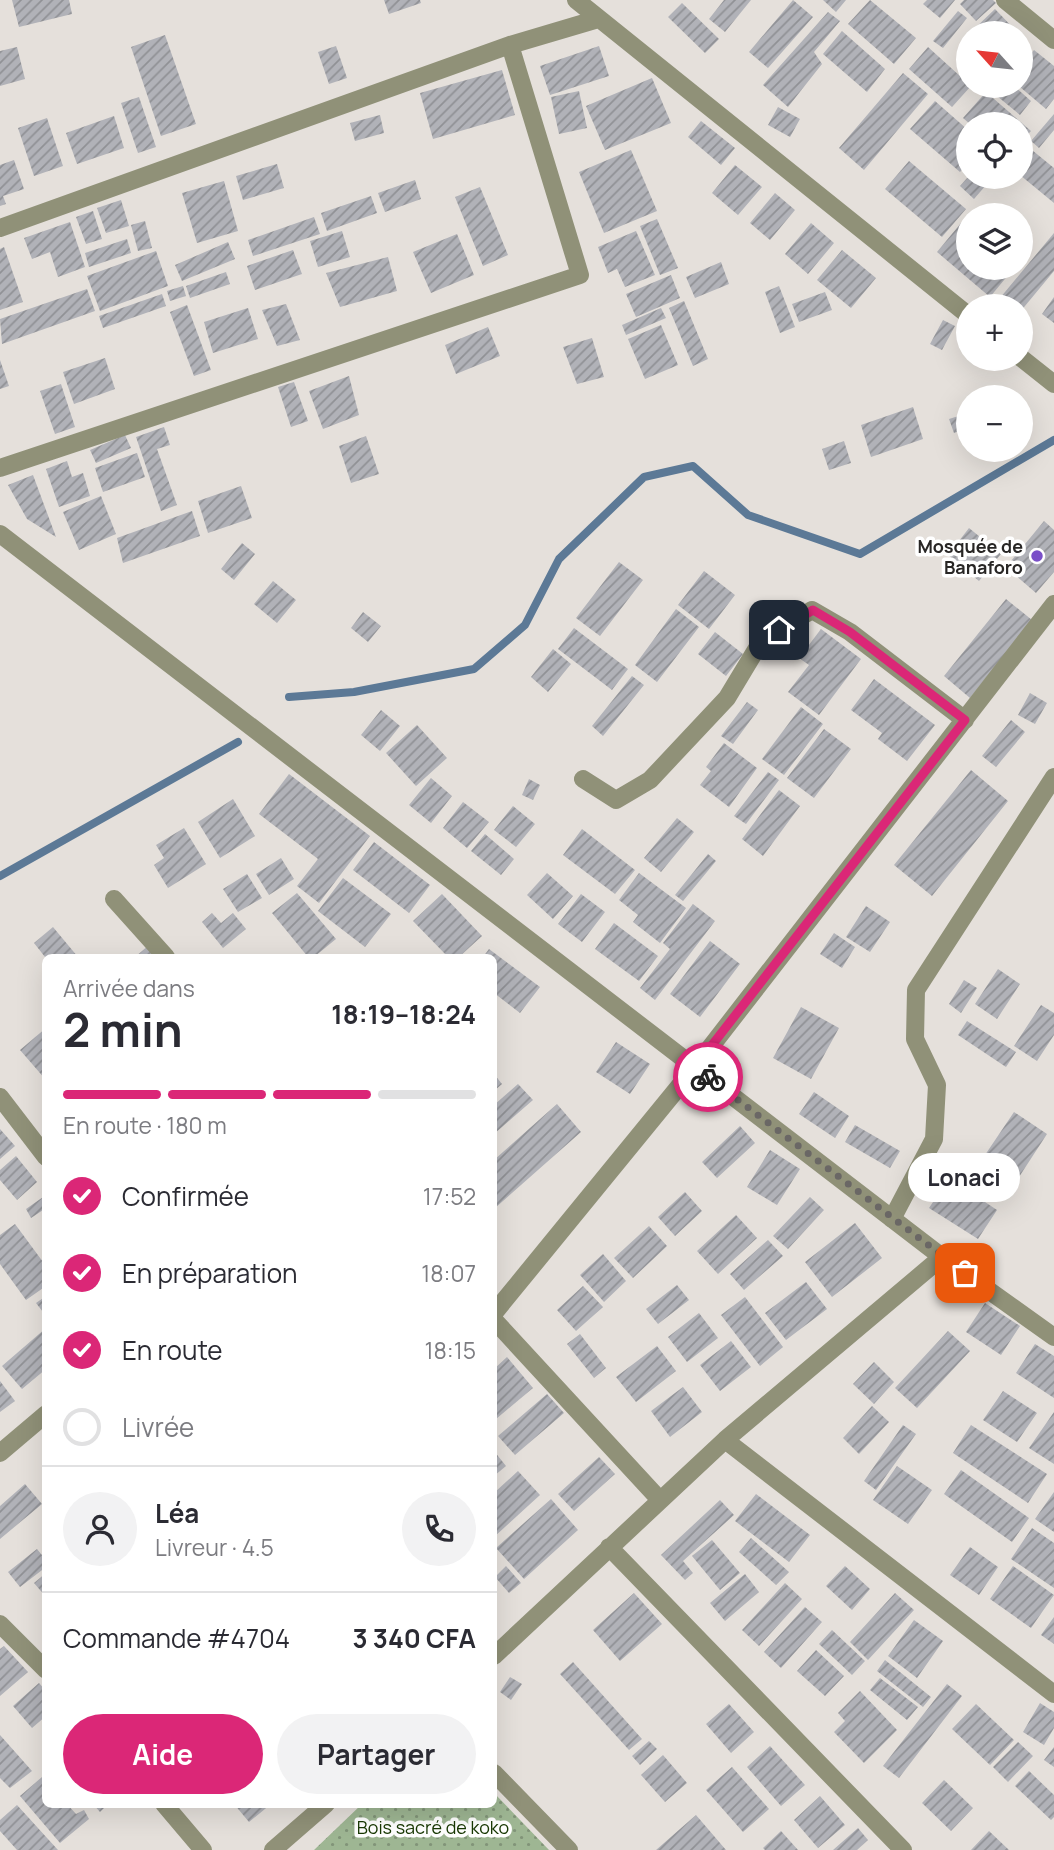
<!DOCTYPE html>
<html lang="fr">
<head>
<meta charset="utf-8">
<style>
	:root { --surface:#fff; --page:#f2f2f3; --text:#2b2b33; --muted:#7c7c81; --line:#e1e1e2; --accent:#db2777 }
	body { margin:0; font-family:Manrope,sans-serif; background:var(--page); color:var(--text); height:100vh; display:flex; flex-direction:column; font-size:26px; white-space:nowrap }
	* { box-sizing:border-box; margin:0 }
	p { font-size:23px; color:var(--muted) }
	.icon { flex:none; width:38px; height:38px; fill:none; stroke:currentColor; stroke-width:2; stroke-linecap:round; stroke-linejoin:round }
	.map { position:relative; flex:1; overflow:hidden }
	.side { position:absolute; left:42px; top:954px; width:455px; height:854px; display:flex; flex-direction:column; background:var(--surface); border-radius:10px; box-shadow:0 7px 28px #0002 }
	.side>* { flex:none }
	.needle { width:46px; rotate:297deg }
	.tools { position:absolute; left:956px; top:21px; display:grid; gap:14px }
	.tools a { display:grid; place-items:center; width:77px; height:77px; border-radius:50%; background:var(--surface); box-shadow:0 7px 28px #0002; font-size:35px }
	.pin { position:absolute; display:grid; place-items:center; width:60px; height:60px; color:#fff; margin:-30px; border-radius:14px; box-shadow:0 4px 10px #0006 }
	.courier { position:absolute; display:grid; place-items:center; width:70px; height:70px; margin:-35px; border:5px solid #db2777; border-radius:50%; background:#fff; color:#222; box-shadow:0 2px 9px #0007 }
	.bubble { position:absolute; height:49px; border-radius:24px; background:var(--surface); box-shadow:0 7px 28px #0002; font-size:23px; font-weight:700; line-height:49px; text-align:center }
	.summary em { font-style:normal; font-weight:700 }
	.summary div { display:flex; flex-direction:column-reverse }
	.summary { display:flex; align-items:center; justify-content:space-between; height:119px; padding:0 21px }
	h1 { font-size:46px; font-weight:700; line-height:52px }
	.bar { display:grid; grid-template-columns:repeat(4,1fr); gap:10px 7px; align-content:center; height:84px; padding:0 21px }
	.bar i { height:9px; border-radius:5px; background:var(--line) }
	.bar .on { background:var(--accent) }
	.bar p { grid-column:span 4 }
	.line { display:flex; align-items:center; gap:18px; padding:0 21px; border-top:2px solid var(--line) }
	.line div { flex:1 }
	.round { display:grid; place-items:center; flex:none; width:74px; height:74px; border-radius:37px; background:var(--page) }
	ol { padding:0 21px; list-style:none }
	li { display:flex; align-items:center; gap:21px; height:77px }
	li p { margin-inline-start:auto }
	li .icon { padding:7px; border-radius:50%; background:var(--accent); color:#fff; stroke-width:4 }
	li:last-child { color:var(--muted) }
	li i { width:38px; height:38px; border:4px solid var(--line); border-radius:50% }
	.button { display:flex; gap:14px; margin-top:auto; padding:14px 21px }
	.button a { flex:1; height:80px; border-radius:42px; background:var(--accent); color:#fff; font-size:28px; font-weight:700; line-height:80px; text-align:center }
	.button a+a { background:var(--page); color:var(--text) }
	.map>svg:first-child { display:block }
</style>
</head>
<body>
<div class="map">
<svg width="1054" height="1850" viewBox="0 0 1054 1850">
	<defs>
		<pattern id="park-dots" width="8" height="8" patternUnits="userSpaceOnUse" patternTransform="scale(1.75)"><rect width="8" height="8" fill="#9eb693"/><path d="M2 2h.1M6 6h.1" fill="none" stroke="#819478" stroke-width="1.8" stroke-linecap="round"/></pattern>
		<pattern id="building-hatch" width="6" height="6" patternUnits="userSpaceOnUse" patternTransform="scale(1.75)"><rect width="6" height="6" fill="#b1b2b8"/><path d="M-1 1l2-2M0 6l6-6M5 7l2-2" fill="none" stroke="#909195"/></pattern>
	</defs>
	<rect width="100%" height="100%" fill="#e5e0db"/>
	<path fill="url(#park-dots)" d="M494 1793 549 1850H314L362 1804H494Z"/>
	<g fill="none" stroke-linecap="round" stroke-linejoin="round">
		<path stroke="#5c7996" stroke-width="8" d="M289 697 354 692 474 669 525 625 559 559 644 477 693 466 748 515 860 554 1054 440
			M0 876 238 742"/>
	</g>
	<path fill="url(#building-hatch)" d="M12 0H69L72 14 19 27Z
		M384 0H420L421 3 389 14Z
		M724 0H751L725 32 709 19Z
		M793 0 813 17 768 68 749 52Z
		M823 0H846L836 12Z
		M870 0 916 38 894 64 848 24Z
		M927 0H955L940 18 923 4Z
		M964 0H993L996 3 976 21 960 4Z
		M682 3 719 39 705 53 668 17Z
		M995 9 1018 33 971 32Z
		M958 11 967 18 943 48 933 41Z
		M828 12 840 21 814 52 822 64 788 107 763 85Z
		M842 31 885 69 867 92 823 54Z
		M165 35 196 124 161 136 131 47Z
		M336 46 347 78 329 84 318 52Z
		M599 46 609 76 550 95 540 66Z
		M17 47 25 79 0 86V51Z
		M928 47 971 86 952 107 909 69Z
		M1034 50 1054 66V99L1046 109 1020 87V67Z
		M502 70 515 115 433 139 420 93Z
		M903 73 928 94 864 170 839 148Z
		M652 78 671 123 605 150 586 106Z
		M1005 86H1014L1031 101 1020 115 997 96Z
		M579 91 587 128 559 134 551 97Z
		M986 92 1031 131 1020 143V124H970L963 118Z
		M139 97 156 147 138 153 121 103Z
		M935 101 968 130V163L960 172 910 129Z
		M778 107 800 119 790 137 768 125Z
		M1054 114V130L1039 148 1031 141Z
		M380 115 384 133 355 141 350 123Z
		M114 116 124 148 77 164 66 133Z
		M47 118 63 166 34 176 18 128Z
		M701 121 735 148 721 165 688 137Z
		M1027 146 1054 168V203L1020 175V155Z
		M631 150 657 211 604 233 579 172Z
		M14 160 24 189 3 196 6 204 0 206V165Z
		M909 161 966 209 942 237 885 189Z
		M277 164 284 188 243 200 236 176Z
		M735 165 762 187 738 215 712 193Z
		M968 177H993L974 199 960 186Z
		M415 180 421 199 385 212 378 193Z
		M224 181 238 231 197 243 182 193Z
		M480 187 508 255 483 266 455 197Z
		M775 193 795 210 770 240 750 223Z
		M371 196 377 213 327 231 321 213Z
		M121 200 129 226 106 233 97 208Z
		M93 211 102 239 86 244 76 217Z
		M314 217 320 234 253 256 248 240Z
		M657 219 678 268 660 275 640 226Z
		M145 221 152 248 138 251 131 225Z
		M70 222 85 267 58 277 50 252 32 259 24 238Z
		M811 223 834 243 808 274 785 254Z
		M961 223 968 228V268H1014L990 297 937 252Z
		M342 231 350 257 318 267 310 241Z
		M636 231 655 275 625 287 617 269 608 273 598 247Z
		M1054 233V271L1020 312V306H1010L1000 298Z
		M457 234 474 275 431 293 413 252Z
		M127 239 131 253 89 267 85 253Z
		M228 242 235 259 182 281 175 265Z
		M4 247 23 302 0 310V249Z
		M293 250 302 274 255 290 247 266Z
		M842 250 876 278 851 308 817 280Z
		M156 251 168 286 100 311 87 276Z
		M388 257 397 291 340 307 326 273Z
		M721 262 729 284 695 298 686 277Z
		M226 272 230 284 190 298 186 286Z
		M671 275 680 298 636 317 626 294Z
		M183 286 186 296 170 301 167 291Z
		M779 286 795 327 780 333 765 292Z
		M87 289 95 311 2 344 0 319Z
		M825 292 832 310 799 322 792 304Z
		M162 294 166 306 103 328 99 316Z
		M1054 297V323L1042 314Z
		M684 301 708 359 693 366 669 308Z
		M286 304 300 340 277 346 262 310Z
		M187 305 211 370 194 376 170 312Z
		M248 308 258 339 213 353 204 322Z
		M661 308 666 318 626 335 622 325Z
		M943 320 955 326 942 350 930 344Z
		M661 325 678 365 645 379 628 339Z
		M488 327 500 356 456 374 445 345Z
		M592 338 604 377 577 384 563 347Z
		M105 358 115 389 74 404 63 372Z
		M0 360 9 386 0 389Z
		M349 376 359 415 323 429 309 391Z
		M294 382 308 421 291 427 278 387Z
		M61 384 75 427 55 434 40 391Z
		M913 407 923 439 871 457 861 425Z
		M968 413V428L954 433 949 419Z
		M164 427 170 445 157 449 177 505 161 511 136 437Z
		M125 435 131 448 96 463 90 450Z
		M366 436 379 474 351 483 339 446Z
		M844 441 851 463 829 470 822 449Z
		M137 453 145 477 103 492 95 468Z
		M67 461 72 477 83 473 90 496 59 507 46 469Z
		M33 475 56 537 27 519 8 485Z
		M241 486 252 518 208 533 198 501Z
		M101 496 116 534 79 550 63 512Z
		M192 511 200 536 123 563 117 538Z
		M1044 521 1054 530V572L1036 593 1006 567Z
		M969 528 1001 554 979 581 948 555Z
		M242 543 255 554 234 580 221 569Z
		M619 562 643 580 600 636 576 618Z
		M704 571 735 595 709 629 678 605Z
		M273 581 296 600 277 623 254 604Z
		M1006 599 1032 620 970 698 944 676Z
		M676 609 699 627 657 682 635 665Z
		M363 612 381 626 368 642 351 628Z
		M574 628 628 669 612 690 558 649Z
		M821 629 861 659 819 715 788 692 809 665 799 658Z
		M715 632 743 654 726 676 698 654Z
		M553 649 571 664 548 692 531 677Z
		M632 676 644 685 603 736 592 726Z
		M874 679 935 725 907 761 878 739 882 733 851 710Z
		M1030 693 1047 703 1035 724 1018 715Z
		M747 702 758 710 733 744 721 736Z
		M801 707 823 724 784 775 762 759Z
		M381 710 400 726 380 751 361 735Z
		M1011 720 1025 732 996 767 982 756Z
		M417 725 447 758 416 786 386 753Z
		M824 729 851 749 814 798 787 778Z
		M724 743 757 768 729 807 700 785 711 771 706 767Z
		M971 770 1008 801 932 896 894 865Z
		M768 772 779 780 746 824 734 816Z
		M289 774 370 836 319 903 297 886 318 859 259 814Z
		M431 778 452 796 431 823 409 805Z
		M529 779 540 785 533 800 522 795Z
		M779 790 800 806 763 856 742 839Z
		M233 799 255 836 220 858 198 822Z
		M463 802 489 822 467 848 443 828Z
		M513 806 535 824 516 847 494 830Z
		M677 818 694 832 661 872 644 858Z
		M184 828 206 864 168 888 154 865 164 858 156 845Z
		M582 829 635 870 615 894 563 855Z
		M485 834 514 859 501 875 471 851Z
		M374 842 430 885 409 913 353 870Z
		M708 854 716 861 683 901 675 895Z
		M281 858 294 879 269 895 256 874Z
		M547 873 573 896 553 919 527 895Z
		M639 873 686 908 660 943 633 922 638 915 619 900Z
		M247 874 262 898 238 912 223 889Z
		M343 878 391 914 365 947 318 911Z
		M297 893 336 939 314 957H308L272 913Z
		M442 894 482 936 459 957H448L413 921Z
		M581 894 605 912 582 942 558 924Z
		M693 904 715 921 655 1000 640 988 670 949 663 943Z
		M866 906 890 922 870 952 846 937Z
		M212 913 221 923 233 913 246 929 223 948 202 922Z
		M614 923 658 956 639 981 595 949Z
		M53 927 78 957H45L34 943Z
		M834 933 855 947 842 968 820 954Z
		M710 941 740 964 700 1017 670 994Z
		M148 946 157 957H135Z
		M489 949 540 987 520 1013 494 993V957H483Z
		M998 969 1020 984 997 1019 975 1004Z
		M964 980 977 988 961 1013 949 1004Z
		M1041 1005 1054 1013V1035L1037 1061 1014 1046Z
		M801 1007 839 1028 811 1079 773 1058Z
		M967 1021 1016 1052 1006 1067 958 1035Z
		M46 1028V1080L20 1050Z
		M616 1042 650 1064 630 1094 596 1072Z
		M494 1074 502 1084 494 1091Z
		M518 1084 533 1100 494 1134V1105Z
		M814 1092 849 1116 835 1138 799 1114Z
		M557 1104 581 1132 494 1209V1160Z
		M1014 1112 1047 1134 1019 1177 985 1155Z
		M855 1125 900 1151 890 1168 845 1142Z
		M740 1126 755 1143 717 1178 702 1162Z
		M0 1129 15 1146 0 1159Z
		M770 1150 800 1169 777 1205 747 1187Z
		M16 1156 37 1182 17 1200 0 1180V1170Z
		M949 1178 997 1210 978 1239 929 1208Z
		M685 1192 702 1211 675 1236 658 1217Z
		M46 1195V1208L31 1218 26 1209Z
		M810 1197 824 1210 788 1249 773 1236Z
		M736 1215 757 1238 718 1274 697 1251Z
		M855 1223 882 1258 832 1297 805 1262Z
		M15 1224 46 1266V1286L26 1300 0 1264V1235Z
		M649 1226 667 1246 633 1278 614 1258Z
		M768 1240 783 1256 744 1290 730 1274Z
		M603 1254 626 1281 604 1302 580 1275Z
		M806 1282 827 1309 786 1340 765 1313Z
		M677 1285 689 1300 658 1324 646 1309Z
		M583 1286 603 1307 576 1331 557 1310Z
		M46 1296V1316L36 1303Z
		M745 1297 783 1347 760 1366 721 1315Z
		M985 1303 1020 1326 1001 1355 966 1332Z
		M699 1313 718 1338 687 1362 668 1337Z
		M46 1328V1369L22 1389 2 1366Z
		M948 1331 970 1351 917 1408 895 1388Z
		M580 1334 606 1368 594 1378 567 1344Z
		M731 1341 751 1367 720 1391 700 1365Z
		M1035 1344 1054 1356V1398L1016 1373Z
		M657 1346 676 1371 636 1402 616 1377Z
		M507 1357 533 1388 496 1419 494 1416V1369Z
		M874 1362 894 1382 874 1404 853 1384Z
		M0 1381 15 1401 0 1412Z
		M683 1387 702 1412 670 1437 651 1411Z
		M1003 1391 1037 1413 1017 1442 983 1420Z
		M547 1394 564 1413 515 1455 498 1436Z
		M872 1406 889 1422 859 1454 843 1438Z
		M1054 1412V1464L1029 1448Z
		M903 1425 916 1434 876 1490 864 1481Z
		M971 1425 1047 1474 1028 1503 953 1453Z
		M494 1451 506 1466 494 1476Z
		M599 1457 615 1474 574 1511 558 1494Z
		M897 1466 932 1490 908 1524 873 1500Z
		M961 1470 1029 1518 1012 1542 944 1494Z
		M518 1471 540 1495 494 1537V1493Z
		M25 1484 42 1504 0 1539V1506Z
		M1054 1492V1532L1035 1519Z
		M756 1494 810 1535 789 1562 735 1521Z
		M551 1499 578 1530 524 1579 496 1548Z
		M720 1500 734 1515 683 1561 693 1573 685 1580 661 1555Z
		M1032 1528 1054 1543V1588L1011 1559Z
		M751 1538 789 1572 776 1585 739 1552Z
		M712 1540 740 1573 720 1590 692 1556Z
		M970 1547 998 1567 979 1595 950 1575Z
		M37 1549 46 1560V1567L20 1587 8 1572Z
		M506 1566 521 1583 509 1593 495 1577Z
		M845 1566 870 1589 852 1610 826 1586Z
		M1013 1566 1054 1595 1031 1628 990 1599Z
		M46 1573V1597L34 1583Z
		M745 1574 759 1592 725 1621 710 1603Z
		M785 1583 802 1599 759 1646 742 1630Z
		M634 1593 662 1624 620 1661 593 1630Z
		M895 1593 914 1610 868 1660 850 1642Z
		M805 1607 822 1622 781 1668 764 1652Z
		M1054 1617V1644L1041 1635Z
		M914 1620 943 1641 917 1678 888 1656Z
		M832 1630 865 1661 852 1675 819 1644Z
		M4 1646 28 1672 0 1696V1649Z
		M816 1650 844 1676 825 1696 797 1671Z
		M885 1660 931 1697 923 1707 877 1671Z
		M573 1662 642 1739 629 1750 560 1674Z
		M510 1677 522 1684 511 1700 500 1692Z
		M880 1678 918 1707 907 1720 870 1690Z
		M39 1683 46 1691V1716L32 1728 13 1706Z
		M947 1684 962 1696 899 1778 883 1766Z
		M860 1691 897 1730 864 1763 834 1732 845 1721 838 1713Z
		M1040 1703 1054 1712V1728L1044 1745 1023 1732Z
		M729 1704 754 1732 731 1753 706 1724Z
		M976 1704 1014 1740 990 1765 952 1729Z
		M0 1735 32 1771 10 1788 0 1778Z
		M649 1741 657 1749 640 1765 632 1756Z
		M1018 1742 1033 1756 1008 1782 993 1767Z
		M770 1746 805 1785 781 1806 747 1767Z
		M1054 1747V1767L1044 1760Z
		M663 1755 687 1783 665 1802 641 1775Z
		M732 1767 769 1809 743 1832 706 1790Z
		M1029 1771 1054 1795V1817L1051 1820 1015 1786Z
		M42 1777 46 1782V1804H67L76 1814 84 1810 89 1819 60 1843 20 1796Z
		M944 1780 973 1808 951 1831 922 1803Z
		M820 1796 845 1825 818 1848 794 1820Z
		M93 1804H108L100 1812Z
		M234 1804H271L249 1822Z
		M17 1805 58 1850H17L0 1831V1820Z
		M696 1815 726 1850H656Z
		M858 1828 868 1840 857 1850H833Z
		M781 1831 798 1850H765L763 1848Z
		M989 1831 1009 1850H971Z"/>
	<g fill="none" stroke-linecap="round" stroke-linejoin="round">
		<path stroke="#909178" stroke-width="18" d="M576 0 968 315
			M1005 0 1054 40
			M0 228 510 45 598 19
			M1020 357 1054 384
			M0 468 580 275 510 45
			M0 534 942 1257 1054 1337
			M583 779 616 800 650 780 727 698 762 640 812 610 850 632 965 720
			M114 899 166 957
			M0 1097 46 1157
			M892 1219 934 1139 937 1085 915 1039 916 990 1054 777
			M494 1313 695 1067 1054 604
			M494 1320 660 1500
			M725 1440 1054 1694
			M0 1453 46 1414
			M609 1547 903 1850
			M0 1624 46 1670
			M494 1656 725 1440 942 1257
			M494 1773 569 1850
			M164 1804 203 1850
			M273 1850 326 1804"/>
	</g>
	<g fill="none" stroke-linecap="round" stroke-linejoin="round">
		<path stroke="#6a6765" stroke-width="7" stroke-dasharray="0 12.6" d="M708 1077 965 1273"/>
		<path stroke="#db2777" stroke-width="9" d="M708 1077 695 1067 965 720 850 632 813 610 779 630"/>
	</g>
	<circle fill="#7a4fc8" stroke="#fff" stroke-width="2.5" cx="1037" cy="556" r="7"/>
	<g text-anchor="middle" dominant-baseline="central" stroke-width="7" stroke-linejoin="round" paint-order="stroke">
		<g font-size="18" font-weight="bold" fill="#282625" stroke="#fff" text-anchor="end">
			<text x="1023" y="546">Mosquée de<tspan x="1023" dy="21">Banaforo</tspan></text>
		</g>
		<g font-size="18" fill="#183803" stroke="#fff">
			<text x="433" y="1827">Bois sacré de koko</text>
		</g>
	</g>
</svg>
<div class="tools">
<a><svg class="needle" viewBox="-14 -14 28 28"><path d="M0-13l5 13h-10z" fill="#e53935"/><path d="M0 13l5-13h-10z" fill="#7c7c81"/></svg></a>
<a><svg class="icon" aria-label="locate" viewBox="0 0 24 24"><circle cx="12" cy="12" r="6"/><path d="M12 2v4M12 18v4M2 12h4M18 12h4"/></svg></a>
<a><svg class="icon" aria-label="layers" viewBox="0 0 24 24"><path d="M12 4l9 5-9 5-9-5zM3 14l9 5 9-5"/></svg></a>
<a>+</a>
<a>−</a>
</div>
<div class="pin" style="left:965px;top:1273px;background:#ea580c"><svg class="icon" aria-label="bag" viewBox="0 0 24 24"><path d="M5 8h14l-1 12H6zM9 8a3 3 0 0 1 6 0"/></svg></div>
<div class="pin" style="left:779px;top:630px;background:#1f2937"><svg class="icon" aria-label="home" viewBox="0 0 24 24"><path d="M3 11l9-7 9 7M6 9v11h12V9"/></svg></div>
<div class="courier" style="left:708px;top:1077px"><svg class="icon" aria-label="bike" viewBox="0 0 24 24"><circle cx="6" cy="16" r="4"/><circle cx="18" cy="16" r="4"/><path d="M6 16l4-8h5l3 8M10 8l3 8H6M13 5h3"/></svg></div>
<div class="bubble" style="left:908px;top:1153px;width:112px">Lonaci</div>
<section class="side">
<div class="summary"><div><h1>2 min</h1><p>Arrivée dans</p></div><em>18:19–18:24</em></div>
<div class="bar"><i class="on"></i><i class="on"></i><i class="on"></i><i></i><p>En route · 180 m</p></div>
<ol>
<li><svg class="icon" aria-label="check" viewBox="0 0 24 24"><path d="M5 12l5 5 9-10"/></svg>Confirmée<p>17:52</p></li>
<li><svg class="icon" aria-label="check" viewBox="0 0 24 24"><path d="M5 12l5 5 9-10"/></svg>En préparation<p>18:07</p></li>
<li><svg class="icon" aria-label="check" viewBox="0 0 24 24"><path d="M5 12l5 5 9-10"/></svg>En route<p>18:15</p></li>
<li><i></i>Livrée</li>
</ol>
<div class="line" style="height:126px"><a class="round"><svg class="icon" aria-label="person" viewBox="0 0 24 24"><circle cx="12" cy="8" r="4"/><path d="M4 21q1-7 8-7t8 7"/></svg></a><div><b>Léa</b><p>Livreur · 4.5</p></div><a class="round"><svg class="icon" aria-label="phone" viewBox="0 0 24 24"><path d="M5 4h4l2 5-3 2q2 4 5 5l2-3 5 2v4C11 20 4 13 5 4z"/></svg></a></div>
<div class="line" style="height:91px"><div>Commande #4704</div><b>3 340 CFA</b></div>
<div class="button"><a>Aide</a><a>Partager</a></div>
</section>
</div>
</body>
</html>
